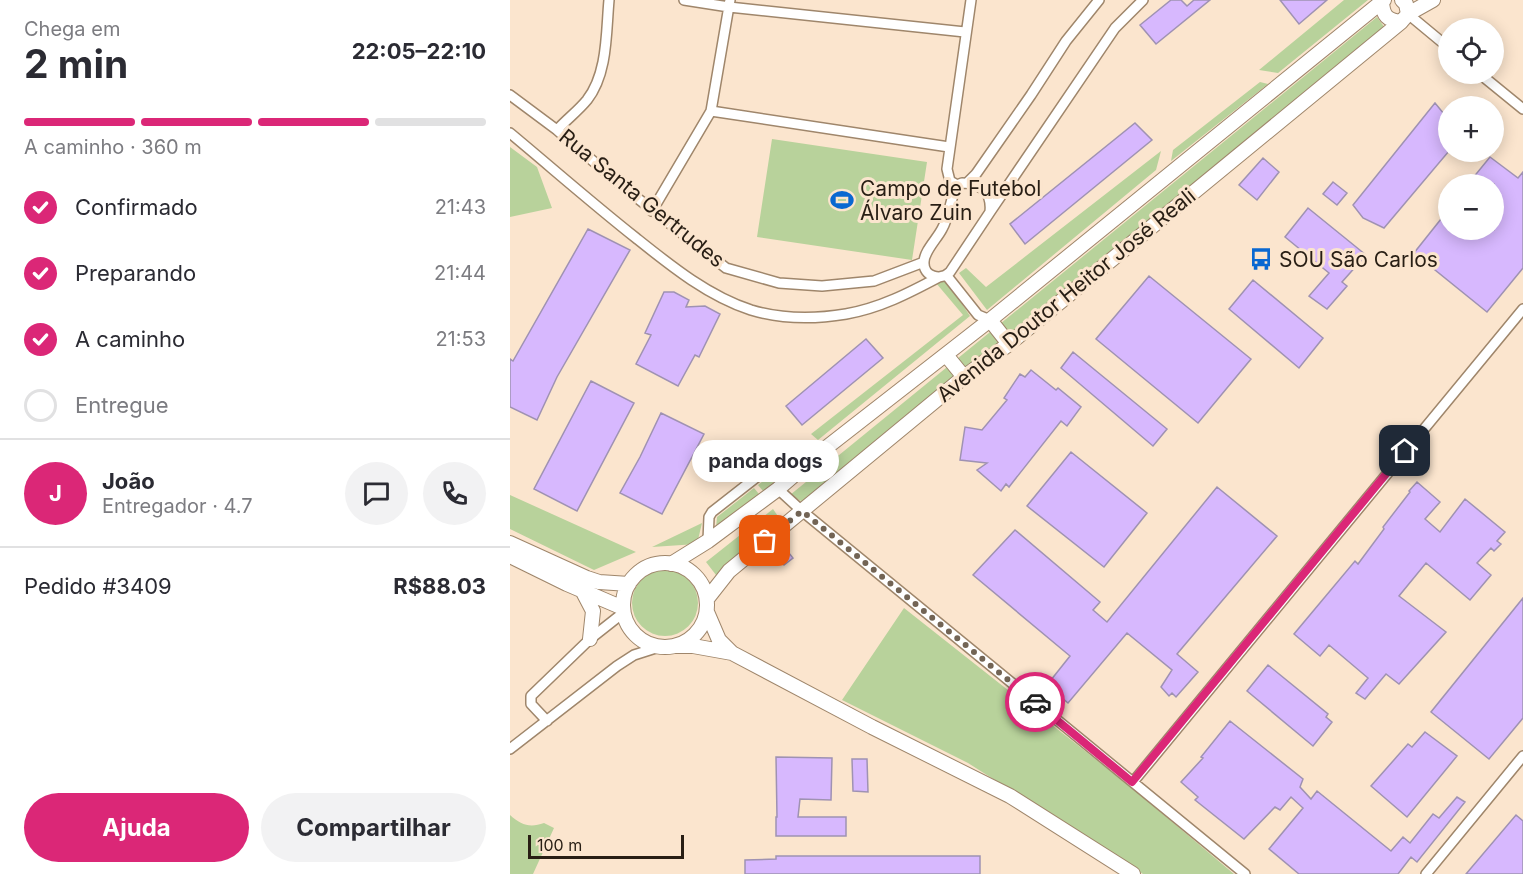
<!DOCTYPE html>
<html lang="pt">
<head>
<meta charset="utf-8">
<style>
	:root { --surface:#fff; --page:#f2f2f3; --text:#2b2b33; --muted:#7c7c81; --line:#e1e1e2; --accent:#db2777 }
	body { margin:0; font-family:Inter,sans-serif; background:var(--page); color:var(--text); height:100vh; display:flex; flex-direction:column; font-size:22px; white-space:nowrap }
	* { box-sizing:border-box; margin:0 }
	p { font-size:20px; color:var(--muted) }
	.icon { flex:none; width:33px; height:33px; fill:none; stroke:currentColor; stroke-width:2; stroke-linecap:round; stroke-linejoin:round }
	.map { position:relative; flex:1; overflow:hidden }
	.side { display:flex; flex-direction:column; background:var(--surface); width:510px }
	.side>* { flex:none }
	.fabs { position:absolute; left:928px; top:18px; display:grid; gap:12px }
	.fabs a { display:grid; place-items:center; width:66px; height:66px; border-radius:50%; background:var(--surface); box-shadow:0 3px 15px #0003; font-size:30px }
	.scale { position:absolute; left:18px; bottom:15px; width:156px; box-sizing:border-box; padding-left:6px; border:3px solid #281e14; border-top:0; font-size:16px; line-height:21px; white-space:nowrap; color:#281e14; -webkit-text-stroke:4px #fbe5ce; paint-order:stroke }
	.pin { position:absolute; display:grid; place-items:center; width:51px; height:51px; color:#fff; margin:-26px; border-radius:12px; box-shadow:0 3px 9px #0006 }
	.courier { position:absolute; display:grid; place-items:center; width:60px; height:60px; margin:-30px; border:4px solid #db2777; border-radius:50%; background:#fff; color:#222; box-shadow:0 2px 8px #0007 }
	.bubble { position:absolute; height:42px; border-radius:21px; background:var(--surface); box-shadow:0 3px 15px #0003; font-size:20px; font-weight:700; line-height:42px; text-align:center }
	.headline em { font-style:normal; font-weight:700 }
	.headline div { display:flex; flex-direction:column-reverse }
	.headline { display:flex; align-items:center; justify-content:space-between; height:102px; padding:0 24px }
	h1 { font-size:39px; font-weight:700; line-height:45px }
	.bar { display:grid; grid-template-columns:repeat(4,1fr); gap:9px 6px; align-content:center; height:72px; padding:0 24px }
	.bar i { height:8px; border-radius:4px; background:var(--line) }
	.bar .current { background:var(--accent) }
	.bar p { grid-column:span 4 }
	.line { display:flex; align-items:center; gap:15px; padding:0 24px; border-top:2px solid var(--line) }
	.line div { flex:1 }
	.round { display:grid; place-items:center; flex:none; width:63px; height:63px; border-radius:32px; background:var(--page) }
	ol { padding:0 24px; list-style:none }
	li { display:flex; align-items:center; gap:18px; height:66px }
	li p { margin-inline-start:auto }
	li .icon { padding:6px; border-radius:50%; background:var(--accent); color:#fff; stroke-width:4 }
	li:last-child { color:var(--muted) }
	li i { width:33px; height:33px; border:3px solid var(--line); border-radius:50% }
	.action { display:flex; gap:12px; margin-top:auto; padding:12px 24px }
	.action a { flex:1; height:69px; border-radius:36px; background:var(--accent); color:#fff; font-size:24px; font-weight:700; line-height:69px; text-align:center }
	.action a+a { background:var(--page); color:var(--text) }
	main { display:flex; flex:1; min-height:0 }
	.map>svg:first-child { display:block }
</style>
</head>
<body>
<main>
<section class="side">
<div class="headline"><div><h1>2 min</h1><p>Chega em</p></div><em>22:05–22:10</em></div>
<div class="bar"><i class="current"></i><i class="current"></i><i class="current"></i><i></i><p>A caminho · 360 m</p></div>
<ol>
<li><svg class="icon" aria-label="check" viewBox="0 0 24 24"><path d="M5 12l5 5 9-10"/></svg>Confirmado<p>21:43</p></li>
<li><svg class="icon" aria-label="check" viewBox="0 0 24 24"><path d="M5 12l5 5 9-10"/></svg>Preparando<p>21:44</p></li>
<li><svg class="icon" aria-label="check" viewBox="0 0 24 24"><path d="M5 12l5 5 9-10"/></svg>A caminho<p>21:53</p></li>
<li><i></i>Entregue</li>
</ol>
<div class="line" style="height:108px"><b class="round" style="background:var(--accent);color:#fff">J</b><div><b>João</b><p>Entregador · 4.7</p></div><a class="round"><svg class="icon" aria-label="chat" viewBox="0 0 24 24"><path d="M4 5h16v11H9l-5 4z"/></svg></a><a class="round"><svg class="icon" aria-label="phone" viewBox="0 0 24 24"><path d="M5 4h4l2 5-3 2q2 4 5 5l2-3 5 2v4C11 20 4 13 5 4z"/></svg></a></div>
<div class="line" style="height:78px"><div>Pedido #3409</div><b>R$88.03</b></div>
<div class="action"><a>Ajuda</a><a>Compartilhar</a></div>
</section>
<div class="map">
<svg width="1013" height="874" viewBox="0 0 1013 874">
	<rect width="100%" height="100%" fill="#fbe5ce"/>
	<path fill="#b8d29b" d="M834 0H858L768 73 749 70Z
		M867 17 875 28 293 502 280 495Z
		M750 82 758 84 661 161 663 150Z
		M262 139 417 162 402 260 247 237Z
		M0 147 27 167 42 208 0 217Z
		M651 151 646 170 477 310 449 273 456 268 476 287Z
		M436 280 460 316 308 440 301 434 453 315 426 283Z
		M292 450 300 452 253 491 248 485Z
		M244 488 249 494 206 528 207 517Z
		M0 495 126 552 84 570 0 529Z
		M263 509 272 522 206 575 196 562Z
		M192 523 187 544 142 547Z
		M122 603a33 33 0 1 1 66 0a33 33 0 1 1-66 0Z
		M394 608 622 788 724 874H633L458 763 332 700Z
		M0 815C11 825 20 828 34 823L44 828 23 874H0Z"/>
	<path fill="#d7b8fe" stroke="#9f92b2" stroke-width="1.5" d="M661 0H671L677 6 684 0H700L646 44 630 25Z
		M770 0H817L789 24Z
		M925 103 939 120V151L874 228 853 218 843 205Z
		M625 123 642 140 515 244 500 224Z
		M980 157 1008 178 1013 172V268L977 312 904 253 939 209V230H984V184H958Z
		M753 158 769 172 747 200 729 185Z
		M823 182 837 193 827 205 813 194Z
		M798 208 856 255 832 282 837 286 817 309 799 296 819 273 775 237Z
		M78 229 120 250 47 377 27 420 0 407V359L3 361Z
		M639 276 741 359 688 423 586 339Z
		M743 280 813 338 789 368 719 309Z
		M154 292H164L179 300 176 307 195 306 210 314 189 357 185 355 168 386 126 364 141 335 135 333Z
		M356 339 373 358 292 425 276 406Z
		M563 352 657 429 643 446 551 368Z
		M521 370 546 390 548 388 571 407 557 426 551 421 499 487 496 484 491 491 467 470 477 463 450 460 455 427 472 430 497 400 494 398 510 374 515 377Z
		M81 381 124 403 67 511 24 489Z
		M151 413 194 434 152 514 110 493 130 457Z
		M561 452 637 513 594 567 517 506Z
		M907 482 930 502 915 519 930 532 955 499 995 532 987 541 991 544 984 551 981 548 967 563 981 575 960 600 916 563 889 596 936 632 889 684 876 674 855 699 846 693 858 678 819 645 810 656 784 634 845 561 848 564 874 529 873 527 900 492 899 491Z
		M707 487 767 536 667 654 688 672 666 697 662 693 659 696 651 687 662 670 617 633 558 703 537 685 560 656 463 575 505 530 590 602 583 610 597 622Z
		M271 543 283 558 274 565 263 550Z
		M1013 598V718L979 759 921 712Z
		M758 665 818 714 816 717 822 722 803 746 737 691Z
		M720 721 793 779 790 787 801 799 807 791 881 851 893 837 900 843 923 814 929 818 947 797 955 802 907 862 901 857 888 874H789L759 849 793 808 781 797 770 810 765 807 734 839 685 800 688 797 671 782 693 758 691 757Z
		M915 732 947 756 897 817 861 786 898 744 902 747Z
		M266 757 322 758 321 800 290 799 288 817H336V836H266V817H267Z
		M342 759H357L358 792 343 791Z
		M1006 815 1013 821V874H956Z
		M266 856H470V874H235V860L266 859Z"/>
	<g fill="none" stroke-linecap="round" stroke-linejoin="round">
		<g stroke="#9f866b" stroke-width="12">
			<path id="street" d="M174 0 219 7 455 32
				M898 14 939 48
				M970 74 1013 109
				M0 95 47 130 112 186 216 268 269 283 312 286 364 281 414 262
				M201 111 439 147
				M47 130C57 119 68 111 77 100 98 73 96 32 99 0
				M0 133C42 168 83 204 126 238 161 266 198 296 241 310 271 319 306 319 336 314 370 308 399 293 429 277
				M452 183C472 183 482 193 480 212L440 272C431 281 413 277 414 262 414 251 427 239 432 229 440 215 440 199 447 185Z
				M457 183 466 174 521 95 556 41 589 0
				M447 185 440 181 437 169 461 0
				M142 211 201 111 220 0
				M480 212 605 28 633 0
				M437 276 468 315 480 320
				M268 489 292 511 735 874
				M198 541 199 517 202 512 285 447 291 446 312 451
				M37 721 21 704V696L80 639 113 613
				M0 749 107 666 124 655 149 647
				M623 782 1013 309
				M916 874 1013 756"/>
		</g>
		<g stroke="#9f866b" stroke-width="16">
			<path id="secondary" d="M892 0 896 4 898 14
				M872 2C873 16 877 20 891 22
				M480 320 499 344
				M436 355 454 377
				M0 543 77 578 89 582 119 584
				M0 556 57 584 113 608
				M113 605a42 42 0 1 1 84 0a42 42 0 1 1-84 0Z
				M161 564 198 541 268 489 312 451 480 320 874 0
				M72 590 83 611 80 639
				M197 599 219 571 454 377 499 344 891 22 898 14 923 0
				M197 612 209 640 222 653
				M165 646H183L222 653 362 727 500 796 623 874"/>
		</g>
		<use href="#street" stroke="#fff" stroke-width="9"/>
		<use href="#secondary" stroke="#fff" stroke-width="14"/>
	</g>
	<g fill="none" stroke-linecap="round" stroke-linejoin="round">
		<path stroke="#726455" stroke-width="6" stroke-dasharray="0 10.8" d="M255 541 292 511 525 702"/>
		<path stroke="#db2777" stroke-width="8" d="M525 702 622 782 895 451"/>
	</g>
	<defs>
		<g id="stadium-bare" transform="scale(1.8)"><path d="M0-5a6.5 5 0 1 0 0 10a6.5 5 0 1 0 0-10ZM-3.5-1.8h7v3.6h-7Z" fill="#0a68d1" stroke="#fbe5ce" stroke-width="2.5" paint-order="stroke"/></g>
		<g id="bus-bare" transform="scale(1.8)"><path d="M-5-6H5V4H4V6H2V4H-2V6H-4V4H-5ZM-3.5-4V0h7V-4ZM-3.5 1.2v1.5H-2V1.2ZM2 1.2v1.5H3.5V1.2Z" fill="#0a68d1" stroke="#fbe5ce" stroke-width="2.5" paint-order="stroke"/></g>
	</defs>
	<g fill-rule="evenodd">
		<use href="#stadium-bare" x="332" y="200"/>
		<use href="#bus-bare" x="751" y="259"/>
	</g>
	<g text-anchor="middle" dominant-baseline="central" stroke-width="6" stroke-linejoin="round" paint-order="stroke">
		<g font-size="21" fill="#281e14" stroke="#fbe5ce" text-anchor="start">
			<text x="350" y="188">Campo de Futebol<tspan x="350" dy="24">Álvaro Zuin</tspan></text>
			<text x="769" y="259">SOU São Carlos</text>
		</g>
		<g font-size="21" fill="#281e14" stroke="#fbe5ce">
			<text transform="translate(132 198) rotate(39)">Rua Santa Gertrudes</text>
			<text transform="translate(556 295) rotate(-39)">Avenida Doutor Heitor José Reali</text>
		</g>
	</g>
</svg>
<div class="fabs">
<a><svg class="icon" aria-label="locate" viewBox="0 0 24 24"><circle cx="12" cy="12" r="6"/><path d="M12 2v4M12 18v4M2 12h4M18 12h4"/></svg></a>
<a>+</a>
<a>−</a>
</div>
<div class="scale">100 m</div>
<div class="pin" style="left:255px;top:541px;background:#ea580c"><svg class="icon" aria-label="bag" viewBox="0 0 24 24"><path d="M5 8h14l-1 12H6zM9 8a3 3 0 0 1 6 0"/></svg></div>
<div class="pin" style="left:895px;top:451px;background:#1f2937"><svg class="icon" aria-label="home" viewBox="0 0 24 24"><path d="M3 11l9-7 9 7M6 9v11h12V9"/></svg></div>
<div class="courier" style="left:525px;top:702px"><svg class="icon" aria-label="car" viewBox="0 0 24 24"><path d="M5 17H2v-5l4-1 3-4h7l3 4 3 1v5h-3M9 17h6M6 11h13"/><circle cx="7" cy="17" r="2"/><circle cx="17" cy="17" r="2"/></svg></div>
<div class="bubble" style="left:182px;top:440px;width:147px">panda dogs</div>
</div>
</main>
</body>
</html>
